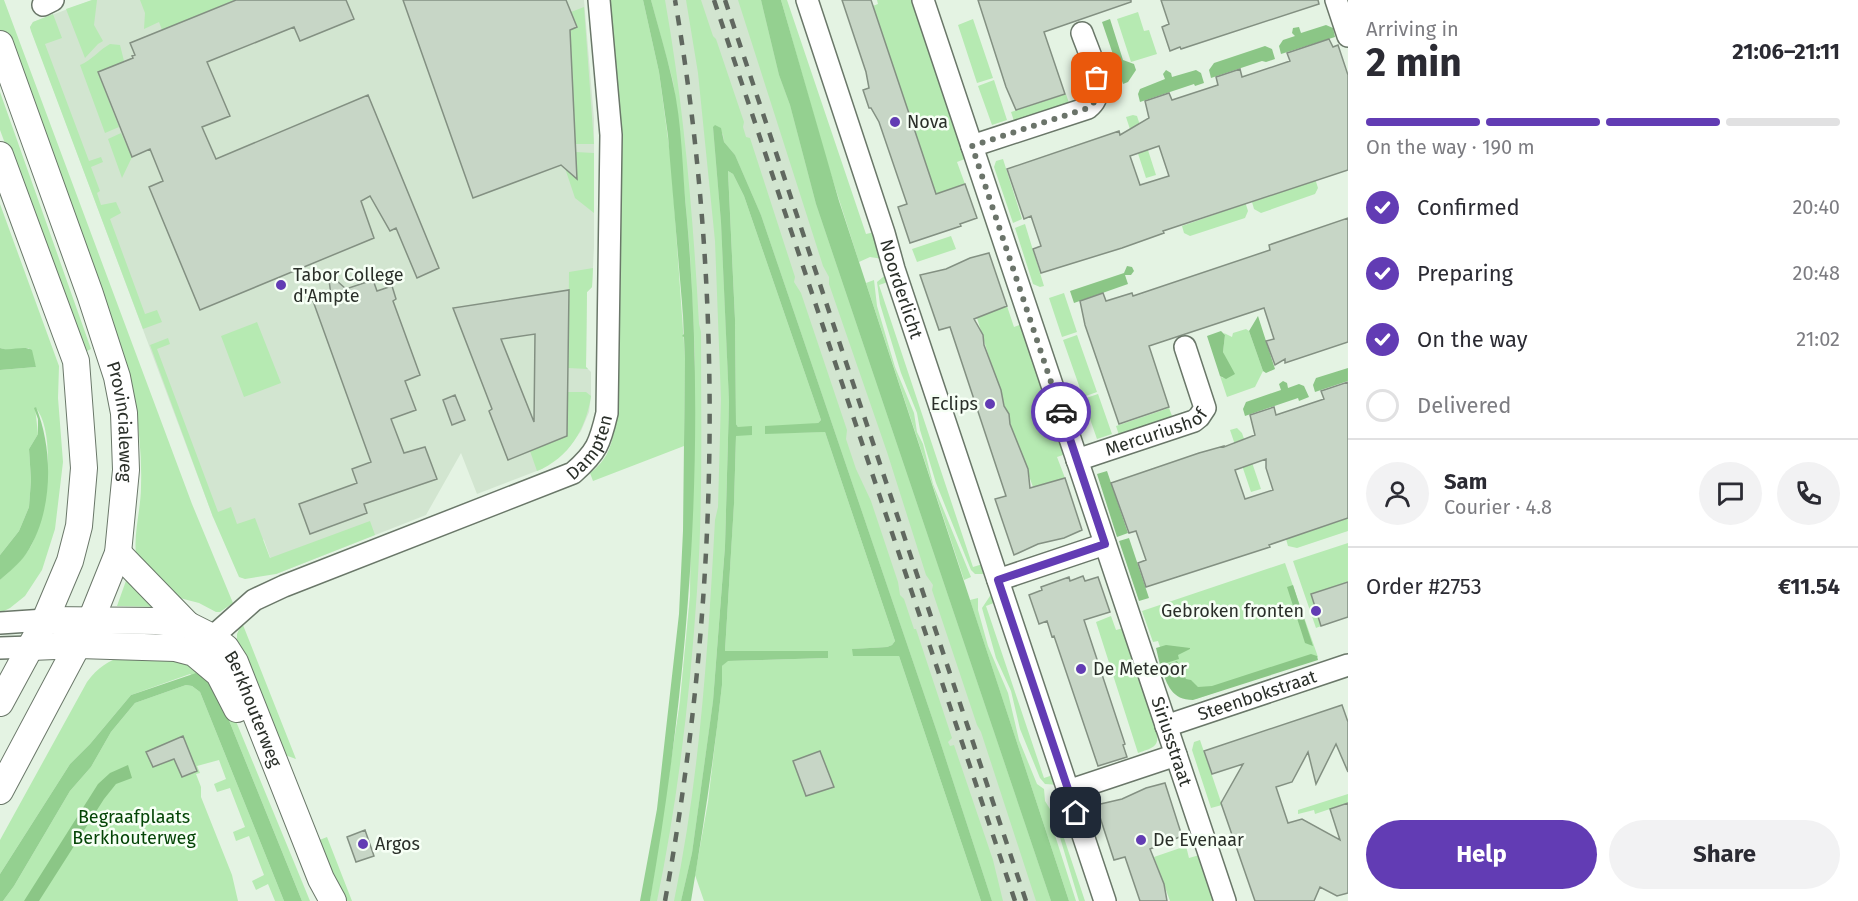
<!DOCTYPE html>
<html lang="en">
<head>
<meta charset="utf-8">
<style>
	:root { --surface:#fff; --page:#f2f2f3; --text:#2b2b33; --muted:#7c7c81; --line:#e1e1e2; --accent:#623cb4 }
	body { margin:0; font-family:"Fira Sans",sans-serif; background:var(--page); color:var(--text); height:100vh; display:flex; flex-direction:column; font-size:22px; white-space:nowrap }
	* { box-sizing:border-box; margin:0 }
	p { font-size:20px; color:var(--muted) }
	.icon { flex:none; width:33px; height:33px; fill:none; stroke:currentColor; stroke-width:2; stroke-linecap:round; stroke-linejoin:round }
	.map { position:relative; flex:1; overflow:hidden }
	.drawer { display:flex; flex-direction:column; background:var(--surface); width:510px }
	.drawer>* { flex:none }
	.pin { position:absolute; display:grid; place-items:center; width:51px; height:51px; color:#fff; margin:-26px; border-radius:12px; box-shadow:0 3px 9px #0006 }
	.courier { position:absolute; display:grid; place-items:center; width:60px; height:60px; margin:-30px; border:4px solid #623cb4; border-radius:50%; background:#fff; color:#222; box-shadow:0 2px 8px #0007 }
	.summary em { font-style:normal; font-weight:700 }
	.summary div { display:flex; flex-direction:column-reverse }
	.summary { display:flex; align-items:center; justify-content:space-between; height:102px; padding:0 18px }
	h1 { font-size:39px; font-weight:700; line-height:45px }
	.bar { display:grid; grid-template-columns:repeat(4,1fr); gap:9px 6px; align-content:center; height:72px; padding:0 18px }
	.bar i { height:8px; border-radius:4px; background:var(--line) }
	.bar .on { background:var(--accent) }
	.bar p { grid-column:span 4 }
	.line { display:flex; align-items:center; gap:15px; padding:0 18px; border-top:2px solid var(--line) }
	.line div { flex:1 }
	.round { display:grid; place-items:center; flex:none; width:63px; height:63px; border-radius:32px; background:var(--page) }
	ol { padding:0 18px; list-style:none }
	li { display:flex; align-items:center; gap:18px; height:66px }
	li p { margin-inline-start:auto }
	li .icon { padding:6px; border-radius:50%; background:var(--accent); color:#fff; stroke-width:4 }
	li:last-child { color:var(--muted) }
	li i { width:33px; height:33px; border:3px solid var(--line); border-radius:50% }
	.primary-button { display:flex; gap:12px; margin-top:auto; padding:12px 18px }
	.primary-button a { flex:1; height:69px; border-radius:36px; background:var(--accent); color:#fff; font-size:24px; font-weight:700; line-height:69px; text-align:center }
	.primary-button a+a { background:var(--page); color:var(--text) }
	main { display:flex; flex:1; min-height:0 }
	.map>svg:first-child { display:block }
</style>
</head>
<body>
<main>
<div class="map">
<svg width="1348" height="901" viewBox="0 0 1348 901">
	<rect width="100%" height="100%" fill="#e4f3e3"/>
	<path fill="#d2e5d0" d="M92 0H584L594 119V247L592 287 587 292 586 367 591 372V396L589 412 581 431 567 450 542 469 477 494 461 453 426 515 276 574 264 540 213 517 30 27 33 22Z
		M651 0H761L886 408 1051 901H992L937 732 761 215 724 142V274L729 402 713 701 692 853 681 901H650L679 710 690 596 677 109Z"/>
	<path fill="#b6eab2" d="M0 0H4L192 504 233 603 220 612H216L199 603 176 597 137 561C132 536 141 512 141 486 142 458 139 430 135 402L0 32Z
		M92 0H97L94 25 103 41 98 44 85 58 66 9Z
		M140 0H235L162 30 159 22 144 29 145 13Z
		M607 0H643L659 72 671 161 685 358 684 446 593 481 590 473C605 462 611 449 614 431L618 156Z
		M651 0H665C684 107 693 215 699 324L701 332C701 418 703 505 697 591 690 695 678 799 657 901H650L680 702 690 596 695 356 690 253 677 109 673 81Z
		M686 0H701L713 36 716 39 744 122 743 127 746 137 750 138 795 277 794 282 801 293 847 430 846 439 856 469 871 501 898 582 900 595 904 599 914 629H916L952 738 948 742 950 746 954 745 993 860 1003 901H992L937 732 761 215 735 155 724 142 723 134 713 127 721 222 729 402 725 546 713 701 692 853 681 901H674C700 776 708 648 715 520L718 507 721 399 715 241 698 73Z
		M738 0H761L779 75 790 105 816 204 1051 901H1036L981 732 977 725 932 590 933 585 926 575 887 452 829 284V277L823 266Z
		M781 0H787L866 234 879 231 883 259 870 257 859 262 827 162Z
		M877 0H917L970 157 957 162 965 184 936 194 870 7 878 4Z
		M584 7 594 144H575L570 30 577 27 571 12Z
		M1138 12 1144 31 1149 30 1157 54 1131 62 1117 19Z
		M53 14 62 38 45 44 89 161 101 157 103 162 91 167 100 191 97 193 101 205 116 202 121 213 110 219 145 314 157 310 162 322 143 329 31 31 30 27 33 22Z
		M973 19 993 78 977 83 958 25Z
		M110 44 120 45 124 61 98 73 119 127 105 133 80 65C92 60 99 50 110 44Z
		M994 80 1007 120 992 125 978 86Z
		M0 92 91 349 83 353 0 130Z
		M1066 94 1070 106 1015 124 1011 112Z
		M1133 115 1137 116 1156 175 1146 178 1126 117Z
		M121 133 132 157 122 178 108 139Z
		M576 152 594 153V213L575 198 565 168 576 167Z
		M1003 159 1022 219 1013 223 994 167 996 161Z
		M1312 169 1318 188 1315 194 1261 213 1254 209 1252 202 1306 183Z
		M728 171 733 174 744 196 821 420 818 423 765 433 825 432 895 641 892 645 887 647 853 649V656H899L981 901H704L695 875 708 802 722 685V666L727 661 828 658 827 651H725L734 503 736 436 752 427H738L736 424 735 319Z
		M1242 192 1248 211 1245 218 1190 236 1184 233 1182 226 1236 207Z
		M0 204 59 366 58 398 63 462 55 529 42 570 25 596 10 608 0 613V580C11 570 23 560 31 546 46 517 58 432 35 407L38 434 29 449 31 480 29 507 19 531 0 555V370L36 367 29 348 7 350 0 348Z
		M1025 224 1044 286 1040 287 1033 284 1015 228Z
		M951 236 956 249 917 262 912 249Z
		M593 268 592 287 587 292 586 367 588 369 568 368 569 272Z
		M888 273 891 281 879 285 973 567 986 563 988 574H975L971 570 936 483 920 430 917 413 901 373 880 304 877 282Z
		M874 280 877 306 895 367 914 413 917 432 923 444 933 484 971 577 964 580 866 283Z
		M1064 293 1077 332 1062 337 1049 298Z
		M1007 306 1014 327 1025 323 1069 453 1057 457 1065 478 1033 487 1010 424 1009 414 1004 406 977 318Z
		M257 322 281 383 244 397 221 336Z
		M1246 329 1249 331 1263 371 1255 387 1227 397 1220 376 1223 378 1232 371 1223 352 1225 335 1224 333 1232 337 1233 333Z
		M1077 335 1097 392 1083 397 1063 340Z
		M168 338 170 344 157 349 218 512 231 507 237 524 255 518 270 558 370 521 375 535 276 574 245 579 239 577 213 517 150 345Z
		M568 392H586L591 396C586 429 569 458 537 471L530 451 567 436Z
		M1098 394 1112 434 1097 439 1083 399Z
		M1169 408 1174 421 1120 438 1116 426Z
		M1237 428 1242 433 1261 489 1251 492 1230 430Z
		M1348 512V531L1297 548 1288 546 1286 539 1340 521Z
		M1348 543V582L1311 594 1321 626 1316 628 1293 561Z
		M1285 563 1318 657 1196 699 1173 686 1158 641 1153 642 1142 611Z
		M128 575 158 607 117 606Z
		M994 590 999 601 986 606 1044 778 1056 774 1059 785 1045 784 1040 778 1020 729 1011 691 996 658 982 608Z
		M978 598V610L988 646 1008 693 1019 740 1037 784 1044 789 1045 801 1050 809 1052 826 1076 901H1069L970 600Z
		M1111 616 1116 630 1127 627 1162 734 1157 736C1159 748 1148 749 1138 753L1096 622Z
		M241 625H243L296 759 285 755 237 642V634Z
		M125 655 182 656 226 697 310 901H302L222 703 190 674 131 695 90 744 70 764 0 874V840L87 682C98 667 108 661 125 655Z
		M186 685 192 686 200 692 284 901H275L268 884 256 890 252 881 264 875 249 836 236 841 233 832 245 827 230 788 217 792 214 784 226 779 219 760 197 766 200 773 196 774 201 787V797L232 875 238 901H3L14 886 70 791 91 767 111 732 135 703Z
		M1200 740 1222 805 1211 808 1192 750 1194 742Z
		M1348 794V803L1315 814 1314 810 1298 814V810Z
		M1064 801 1069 810 1056 814 1085 901H1079L1055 821C1053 812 1055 805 1064 801Z
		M327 837 352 901H339L317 841Z
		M1186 846 1189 858 1203 854 1218 901H1170L1154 857Z"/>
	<path fill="#8bc686" d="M1110 19 1123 60 1134 64 1136 70 1128 82 1123 84 1102 22Z
		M1326 25 1333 28 1335 37 1281 54 1279 46 1283 40 1295 36 1292 33 1293 28 1299 27 1301 33Z
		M1265 46 1272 49 1275 59 1266 62 1262 61 1211 78 1209 70 1214 63Z
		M1166 70 1171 73 1172 77 1196 70 1201 73 1204 83 1195 86 1194 84 1140 102 1138 94 1140 89 1165 79 1163 74Z
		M1127 266 1132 267 1134 271 1131 275H1125L1128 284 1074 303 1070 291 1124 273Z
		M1258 316 1275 369 1266 373 1263 371 1249 331Z
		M1221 331 1225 335 1223 352 1235 374 1226 379 1220 376 1207 336Z
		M1348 368V381L1315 392 1313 385 1316 378Z
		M1283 381 1287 383 1288 388 1299 384 1304 386 1309 397 1299 401 1298 398 1245 416 1243 409 1246 402 1281 390 1279 384Z
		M1107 471 1128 533 1117 537 1097 474Z
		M1129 538 1149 598 1139 601 1119 541Z
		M1293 585 1313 646 1305 643 1287 587Z
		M1166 645 1190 648V649L1178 655 1179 659 1160 665 1156 648Z
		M1311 654 1317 656 1318 660 1193 700C1172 700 1167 685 1161 667L1177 661 1186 679 1191 680 1198 687 1212 686Z
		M128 765 132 778 116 784 104 799 39 901H24L98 784 110 773Z"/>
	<path fill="#94d090" d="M643 0H651C658 26 666 53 672 79 683 125 682 173 687 220 707 447 689 677 650 901H640L657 809 679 614 683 531 685 358 684 337 682 336 684 334 683 315 668 136 659 72Z
		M761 0H781L839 201 1069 901H1051L816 204 790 105 779 75Z
		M715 125 721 128 724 142 735 155 761 215 937 732 992 901H981L899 656H853L852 649 887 647 892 645 895 641 825 432 765 434V426L818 423 821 420 744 196 733 174 728 171 735 319 736 424 738 427 752 426V435L736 436 734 504 725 651H828V658L728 661 722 666V685C714 758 703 829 691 901H681L692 853 713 701 725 546 729 402 721 222 713 127Z
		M0 348C10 352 23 345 32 350L36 367 0 370Z
		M36 407C54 451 53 514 26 554 19 564 9 572 0 580V555L19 531 29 507 31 480 29 449 38 434V419L34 408Z
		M196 673 210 682 222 703 302 901H284L200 692 192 686 186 685 135 703 111 732 91 767 70 791 14 886 3 901H0V874L70 764 90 744 131 695Z"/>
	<path fill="#c7d6c6" stroke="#839082" stroke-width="1.5" fill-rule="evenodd" d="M236 0H346L354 19 300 41 294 27 207 62 230 116 202 127 216 159 368 95 439 268 417 278 396 228 390 231 370 196 361 201 374 238 200 310 149 187 163 181 150 149 132 157 98 72 133 58 132 56 135 55 130 43Z
		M403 0H566L577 27 570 30 577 179 561 165 473 198Z
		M842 0H871L936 194 965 184 977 218 960 224 961 226 910 243 898 207 907 204 879 122 871 108H869L863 90 869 88 866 72Z
		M978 0H1131V2L1044 32 1065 94 1016 110 1006 87Z
		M1161 0H1318L1319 4 1181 49 1180 47 1170 51 1162 27 1169 24Z
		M1329 39 1333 47 1338 45 1348 75V170L1163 231 1164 233 1122 248 1041 273 1033 249 1041 246 1031 216 1024 219 1007 169 1119 131 1120 135 1149 118 1145 101 1169 93 1172 100 1218 85 1216 77 1240 69 1242 77 1290 61 1287 53ZM1159 146 1169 176 1140 185 1130 156Z
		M1348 218V342L1285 363V359L1275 365 1266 341 1274 339 1264 308 1149 346 1169 407 1119 424 1085 325 1080 301 1103 293 1106 301 1132 293 1133 296 1270 250 1269 245Z
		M989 253 1007 306 974 319 983 335 984 345 1001 390 1004 406 1009 414 1010 424 1028 469 1030 488 1065 478 1082 530 1064 538 1038 544 1014 555 995 499 1006 496 950 327 939 330 920 275 946 269 970 258Z
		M328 273 346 289 373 280 377 291 392 286 396 299 393 301 420 375 405 381 416 410 391 419 404 453 425 447 437 479 364 504 367 513 310 534 299 504 357 483 352 469 371 462 313 301 331 295Z
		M569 290 567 436 508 460 489 411 492 409 453 308ZM535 334 534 422 501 339Z
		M1348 382V518L1269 545 1270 547 1146 587 1138 563 1146 560 1136 531 1129 533 1111 483 1199 453 1224 446V447L1255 435 1250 415 1274 407 1276 415 1324 399 1321 391ZM1266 459V468L1273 490 1245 499 1235 470Z
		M455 395 465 420 452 425 443 400Z
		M1083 576 1085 581 1098 577 1110 612 1084 620 1125 744 1123 745 1127 757 1098 766 1054 636 1052 637 1047 621 1039 624 1029 595 1042 590 1041 587 1069 577 1070 581Z
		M1348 582V617L1321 626 1311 594Z
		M1342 705 1348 722V772L1336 744 1316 784 1308 752 1292 782 1276 787 1288 823 1302 819 1340 840 1330 809 1348 803V893L1337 896 1320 887 1314 901H1255L1221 803 1243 764 1212 774 1204 751Z
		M183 736 197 771 182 777 174 759 153 767 146 752Z
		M820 751 834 787 806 796 793 761Z
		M1165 783 1182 836 1150 849 1164 884 1167 901H1140L1125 857 1114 860 1096 805 1122 799 1146 788Z
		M365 830 374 856 356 862 347 837Z"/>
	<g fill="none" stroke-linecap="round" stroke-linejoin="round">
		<g stroke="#6a7769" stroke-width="24">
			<g id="minor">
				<path id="s1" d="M807 0 884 233 894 269 1105 901"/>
				<path id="s2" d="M923 0 1225 901"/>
				<path d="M1336 0 1348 36"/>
				<path d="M43 5 53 0"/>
				<path d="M972 146 1088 108C1110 91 1089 54 1082 33"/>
				<path id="s3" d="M1077 460 1194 421 1199 417 1205 408 1185 347"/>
				<path d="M998 580 1105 544"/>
				<path d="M0 623 45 620"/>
				<path id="s4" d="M201 647 254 600 284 586 573 473C597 452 600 443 607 413L611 135 599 0"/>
				<path d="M0 648 31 647"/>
				<path id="s5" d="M1166 726 1348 665"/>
				<path d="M1068 791 1176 755"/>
			</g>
		</g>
		<g stroke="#6a7769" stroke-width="28">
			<g id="major">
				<path id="s6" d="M0 44 90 294 117 377 124 413 126 470 118 553 91 620 0 791"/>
				<path d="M0 155 76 361 84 468 79 526 70 561 45 620 0 703"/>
				<path d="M118 553 188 625"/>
				<path id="s7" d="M45 620 157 621 188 625 212 637 226 648 235 662 321 879 333 901"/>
				<path d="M31 647 79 645 175 648 194 653 219 674 237 709"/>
			</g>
		</g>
		<use href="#minor" stroke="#fff" stroke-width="21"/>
		<use href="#major" stroke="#fff" stroke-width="26"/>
		<path stroke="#60685f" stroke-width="4.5" stroke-dasharray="10 10" stroke-linecap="butt" d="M714 0 1015 901
			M725 0 1026 901
			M665 901C719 604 726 298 675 0"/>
	</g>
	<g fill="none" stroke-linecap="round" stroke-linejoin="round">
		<path stroke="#6b746a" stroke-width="6" stroke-dasharray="0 10.8" d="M1061 412 972 146 1088 108C1099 100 1099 90 1097 78"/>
		<path stroke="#623cb4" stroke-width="8" d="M1061 412 1105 544 998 580 1076 813"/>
	</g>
	<g fill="#623cb4" stroke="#f6fff5" stroke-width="2">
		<circle cx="895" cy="122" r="6"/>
		<circle cx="281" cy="285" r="6"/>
		<circle cx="990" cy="404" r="6"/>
		<circle cx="1316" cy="611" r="6"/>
		<circle cx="1081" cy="669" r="6"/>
		<circle cx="1141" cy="840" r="6"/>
		<circle cx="363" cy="844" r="6"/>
	</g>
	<g text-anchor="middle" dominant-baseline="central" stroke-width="5" stroke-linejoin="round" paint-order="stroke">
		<g font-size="18" fill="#2a2f29" stroke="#f6fff5" text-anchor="start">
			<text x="907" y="122">Nova</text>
			<text x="293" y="275">Tabor College<tspan x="293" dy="21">d'Ampte</tspan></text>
			<text x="978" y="404" text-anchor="end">Eclips</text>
			<text x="1304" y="611" text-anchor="end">Gebroken fronten</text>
			<text x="1093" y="669">De Meteoor</text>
			<text x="1153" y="840">De Evenaar</text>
			<text x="375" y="844">Argos</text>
		</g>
		<g font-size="18" fill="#2a2f29" stroke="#f6fff5">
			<text stroke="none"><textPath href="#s1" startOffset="304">Noorderlicht</textPath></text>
			<text stroke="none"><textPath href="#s6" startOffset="398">Provincialeweg</textPath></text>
			<text stroke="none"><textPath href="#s3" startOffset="84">Mercuriushof</textPath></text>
			<text stroke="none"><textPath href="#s4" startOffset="446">Dampten</textPath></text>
			<text stroke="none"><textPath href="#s5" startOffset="96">Steenbokstraat</textPath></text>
			<text stroke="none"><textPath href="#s7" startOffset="255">Berkhouterweg</textPath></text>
			<text stroke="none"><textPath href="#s2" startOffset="782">Siriusstraat</textPath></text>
		</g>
		<g font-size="18" fill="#044506" stroke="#f6fff5">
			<text x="134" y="817">Begraafplaats<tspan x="134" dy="21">Berkhouterweg</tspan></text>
		</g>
	</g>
</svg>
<div class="pin" style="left:1097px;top:78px;background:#ea580c"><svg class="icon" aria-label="bag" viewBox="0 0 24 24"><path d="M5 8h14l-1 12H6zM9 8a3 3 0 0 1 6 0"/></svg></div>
<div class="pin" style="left:1076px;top:813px;background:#1f2937"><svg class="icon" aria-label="home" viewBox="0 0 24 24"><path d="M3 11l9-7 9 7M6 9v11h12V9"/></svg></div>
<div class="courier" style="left:1061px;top:412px"><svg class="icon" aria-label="car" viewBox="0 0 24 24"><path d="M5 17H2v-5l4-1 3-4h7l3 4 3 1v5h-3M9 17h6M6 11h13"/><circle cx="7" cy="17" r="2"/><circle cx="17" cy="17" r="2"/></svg></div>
</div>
<section class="drawer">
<div class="summary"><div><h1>2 min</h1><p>Arriving in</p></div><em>21:06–21:11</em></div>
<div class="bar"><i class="on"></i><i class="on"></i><i class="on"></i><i></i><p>On the way · 190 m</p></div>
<ol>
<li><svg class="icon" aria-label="check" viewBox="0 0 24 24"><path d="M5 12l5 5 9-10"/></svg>Confirmed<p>20:40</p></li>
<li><svg class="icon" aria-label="check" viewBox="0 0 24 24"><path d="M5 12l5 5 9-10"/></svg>Preparing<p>20:48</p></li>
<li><svg class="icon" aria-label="check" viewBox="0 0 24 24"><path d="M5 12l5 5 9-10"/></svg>On the way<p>21:02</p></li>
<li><i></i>Delivered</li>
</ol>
<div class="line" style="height:108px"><a class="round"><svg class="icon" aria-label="person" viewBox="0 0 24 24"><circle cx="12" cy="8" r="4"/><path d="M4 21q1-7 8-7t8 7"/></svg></a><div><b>Sam</b><p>Courier · 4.8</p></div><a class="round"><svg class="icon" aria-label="chat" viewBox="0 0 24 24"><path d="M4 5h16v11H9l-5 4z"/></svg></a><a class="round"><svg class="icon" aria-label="phone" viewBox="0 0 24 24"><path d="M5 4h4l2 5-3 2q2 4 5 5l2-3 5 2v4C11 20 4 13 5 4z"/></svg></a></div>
<div class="line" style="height:78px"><div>Order #2753</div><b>€11.54</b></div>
<div class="primary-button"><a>Help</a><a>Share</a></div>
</section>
</main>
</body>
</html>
